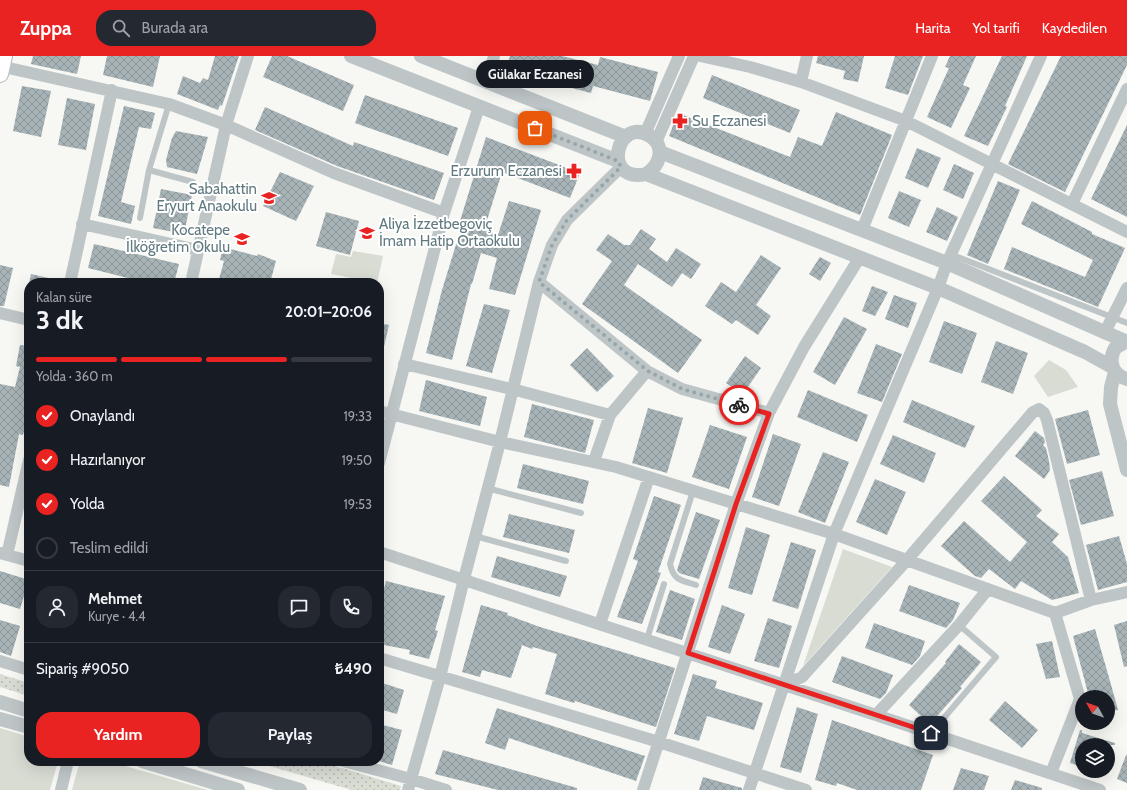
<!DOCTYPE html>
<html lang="tr">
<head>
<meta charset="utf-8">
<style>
	:root { --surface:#171b24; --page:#242831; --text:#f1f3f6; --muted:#9ea1a6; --line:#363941; --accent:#e92322 }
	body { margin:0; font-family:Cabin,sans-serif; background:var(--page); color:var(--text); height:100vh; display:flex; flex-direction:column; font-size:15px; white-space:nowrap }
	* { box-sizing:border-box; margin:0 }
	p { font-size:13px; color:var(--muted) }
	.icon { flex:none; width:22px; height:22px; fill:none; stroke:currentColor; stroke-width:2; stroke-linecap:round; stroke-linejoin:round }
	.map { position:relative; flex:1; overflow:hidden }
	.side { position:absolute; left:24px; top:222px; width:360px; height:488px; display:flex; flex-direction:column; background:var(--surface); border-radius:16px; box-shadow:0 4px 16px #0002 }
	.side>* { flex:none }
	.needle { width:26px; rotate:310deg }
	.controls { position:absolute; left:1075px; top:634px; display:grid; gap:8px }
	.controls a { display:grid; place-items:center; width:40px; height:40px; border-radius:50%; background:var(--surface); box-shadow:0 4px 16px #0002; font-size:20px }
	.pin { position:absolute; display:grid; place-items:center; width:34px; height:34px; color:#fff; margin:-17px; border-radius:8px; box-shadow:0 2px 6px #0006 }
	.courier { position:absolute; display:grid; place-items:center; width:40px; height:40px; margin:-20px; border:3px solid #e92322; border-radius:50%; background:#fff; color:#222; box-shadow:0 1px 5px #0007 }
	.bubble { position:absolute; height:28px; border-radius:14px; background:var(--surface); box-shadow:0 4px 16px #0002; font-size:13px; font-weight:700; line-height:28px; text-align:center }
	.summary em { font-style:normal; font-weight:700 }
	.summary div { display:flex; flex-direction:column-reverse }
	.summary { display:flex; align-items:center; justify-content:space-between; height:68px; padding:0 12px }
	h1 { font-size:26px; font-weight:700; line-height:30px }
	.bar { display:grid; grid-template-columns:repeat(4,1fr); gap:6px 4px; align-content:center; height:48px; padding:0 12px }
	.bar i { height:5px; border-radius:3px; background:var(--line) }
	.bar .active { background:var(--accent) }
	.bar p { grid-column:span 4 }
	.line { display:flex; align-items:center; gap:10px; padding:0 12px; border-top:1px solid var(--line) }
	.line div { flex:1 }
	.round { display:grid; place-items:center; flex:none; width:42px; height:42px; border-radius:16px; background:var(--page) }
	ol { padding:0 12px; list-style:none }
	li { display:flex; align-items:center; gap:12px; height:44px }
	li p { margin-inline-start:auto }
	li .icon { padding:4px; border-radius:50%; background:var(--accent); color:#fff; stroke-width:4 }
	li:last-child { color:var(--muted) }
	li i { width:22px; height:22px; border:2px solid var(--line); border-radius:50% }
	.primary-button { display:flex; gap:8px; margin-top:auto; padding:8px 12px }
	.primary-button a { flex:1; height:46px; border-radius:16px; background:var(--accent); color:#fff; font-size:16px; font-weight:700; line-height:46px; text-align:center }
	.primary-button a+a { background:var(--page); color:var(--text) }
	header { display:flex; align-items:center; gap:24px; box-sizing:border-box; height:56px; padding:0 20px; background:var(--accent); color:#fff }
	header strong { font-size:19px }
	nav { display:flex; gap:22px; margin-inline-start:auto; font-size:14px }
	.search { width:280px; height:36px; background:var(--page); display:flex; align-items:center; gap:10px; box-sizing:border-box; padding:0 14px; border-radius:16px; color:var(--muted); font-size:15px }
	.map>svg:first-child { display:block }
</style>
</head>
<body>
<header>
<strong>Zuppa</strong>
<div class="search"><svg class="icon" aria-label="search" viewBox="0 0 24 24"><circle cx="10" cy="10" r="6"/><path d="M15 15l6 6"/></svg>Burada ara</div>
<nav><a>Harita</a><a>Yol tarifi</a><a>Kaydedilen</a></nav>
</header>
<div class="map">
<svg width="1127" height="734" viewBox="0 0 1127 734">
	<defs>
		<pattern id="grass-dots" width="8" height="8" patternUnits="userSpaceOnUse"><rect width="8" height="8" fill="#d8dcd3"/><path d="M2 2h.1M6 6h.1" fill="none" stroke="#b3b7b0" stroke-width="1.8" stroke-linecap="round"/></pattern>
		<pattern id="building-cross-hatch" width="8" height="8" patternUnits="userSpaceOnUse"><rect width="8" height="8" fill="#a7b3b6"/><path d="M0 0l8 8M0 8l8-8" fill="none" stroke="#8b9799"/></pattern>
	</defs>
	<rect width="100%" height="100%" fill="#f7f7f4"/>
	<path fill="url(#grass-dots)" d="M0 618 29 627V640L0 631Z
		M252 705H319L401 730 400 734H352Z"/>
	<path fill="#d8dcd3" d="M353 195 383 200 377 227 331 218 336 198 351 201Z
		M1049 304 1066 314 1078 331 1048 341 1034 320Z
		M843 493 892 511 803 610Z
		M0 672 29 681V705H58L50 734H0Z
		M80 705H108L208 734H72Z"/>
	<path fill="url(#building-cross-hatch)" d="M33 0H81L77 18 31 8Z
		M107 0H160L153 31 103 19Z
		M215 0H239L222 50 220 49 218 54 177 38 183 20 200 27 203 22 208 24Z
		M272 0H287L354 29 343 55 263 21Z
		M510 0H562L598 9 600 1 658 16 650 45 593 30 591 37 536 23 538 17 507 9Z
		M818 0H864L858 26 843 23 845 15 816 7Z
		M895 0H923L908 39 885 32Z
		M950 0H976L963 29 970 32 951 72 927 61 949 12 945 11Z
		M1002 0H1027L1005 50 1007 51 988 90 964 80Z
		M1061 0H1127V9L1065 136 1008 108Z
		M712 19 800 54 790 77 703 42Z
		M22 30 51 35 41 81 13 75Z
		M365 39 458 72 448 100 355 67Z
		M67 42 95 48 86 94 58 89Z
		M124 50 155 57 151 73 139 71 121 146 135 150 131 168 98 160Z
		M265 51 353 90 354 86 444 117 434 144 337 110 255 74Z
		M836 56 892 79 860 159 669 80 678 57 790 101 798 81 822 90Z
		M1127 69V161L1091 143Z
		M176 75 208 81 197 118 167 111 166 104 172 82Z
		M486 81 580 117 570 142 502 116 484 174 498 179 509 145 541 154 515 239 489 233 497 202 481 197 472 228H471L452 304 426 297 442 234 463 166 460 165Z
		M917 92 941 102 928 132 905 122Z
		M954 108 974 117 963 143 943 134Z
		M280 116 314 130 296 165 263 150Z
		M998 125 1020 134 988 208 967 199Z
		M161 133 192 139 184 178 153 172Z
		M899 135 921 144 909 171 888 162Z
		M1032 145 1092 176V178L1125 192 1098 251 1004 213 1012 191 1085 221 1093 204 1021 168Z
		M937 151 958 161 947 185 926 176Z
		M326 156 359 165 350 199 316 190Z
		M641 173 656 183 649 193 667 206 676 192 701 208 691 223 682 217 672 231 638 208 624 229 702 284 678 317 582 248 612 205 596 194 608 178 624 189H630Z
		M94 188 179 208 174 227H148L88 212Z
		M223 191 257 200 258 198 276 205 270 227H218L224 205 220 204Z
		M761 199 781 212 756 249 771 260 758 279 736 264 732 268 705 250 721 226 736 236Z
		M820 201 831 207 820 225 809 218Z
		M0 209 13 212 4 250H0Z
		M31 218 57 224V227H29Z
		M872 230 888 236 875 260 862 255Z
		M894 239 917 247 908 272 885 263Z
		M484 248 510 254 492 317 466 310Z
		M844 261 867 273 835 329 813 316Z
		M944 265 977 277 962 318 929 306Z
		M379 267 389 269 382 299 379 298Z
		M996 285 1028 297 1013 338 981 326Z
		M876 288 902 298 882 346 857 337Z
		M20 289 29 290V353L23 379 19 378 9 431 0 429V328L15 331 20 311 16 310Z
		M587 292 614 320 597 336 570 309Z
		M745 300 761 312 743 338 726 327Z
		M426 324 487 341 480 370 419 355Z
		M808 334 868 359 857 386 797 361Z
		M912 344 975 370 965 392 903 366Z
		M532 348 594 364 585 397 524 381Z
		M648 352 683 362 667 417 632 407Z
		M1088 354 1100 399 1067 408 1055 363Z
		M710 369 747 381 729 433 692 421Z
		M1035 375 1044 382 1045 386 1043 389 1046 392 1049 405 1050 414 1044 423 1015 400Z
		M773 378 801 388 779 450 752 441Z
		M893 379 936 397 924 427 880 408Z
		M823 396 849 406 825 467 798 456Z
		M523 408 589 425 583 448 517 432Z
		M1102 415 1114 460 1081 469 1069 424Z
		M1004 420 1042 454 1036 460 1059 478 1052 486 1068 501 1079 537 1052 544 1021 525 1015 533 989 513 981 522 975 520 941 490 964 465 1010 506 1027 486 981 445Z
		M875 423 906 436 887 479 856 466Z
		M654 440 681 449 658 516 661 517 642 568 617 561 638 505 633 503Z
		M696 456 720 464 699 523 679 517 677 514Z
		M509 458 575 474 569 497 503 481Z
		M746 471 770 479 752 539 728 532Z
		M1119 480 1127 508V526L1098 534 1086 489Z
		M791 486 816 494 798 553 772 545Z
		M497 500 567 520 560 541 491 521Z
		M0 515 29 524 20 553 0 547Z
		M386 525 445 540 435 574 438 575 429 603 409 598 410 594 379 588V551Z
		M909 529 960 547 953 564 946 572 899 555Z
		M670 534 695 543 682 584 656 576Z
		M481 549 508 557 507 559 540 571 675 612 656 671 575 645 574 647 545 638 557 598 533 591 532 593 522 589 511 622 482 614 480 621 462 616Z
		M722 549 745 558 730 598 708 591Z
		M768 562 792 570 779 612 754 605Z
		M0 564 20 570 11 600 0 596Z
		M1127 565V610L1124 611 1114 569Z
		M874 567 925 585 920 600 912 609 865 592Z
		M1095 573 1110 625 1118 654 1108 655V641H1089L1073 580Z
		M1052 585 1060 621 1046 623 1036 588Z
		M959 588 981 606 960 631 962 632 930 668 909 649 946 607 945 606Z
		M842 600 893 619 886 637 880 643 832 626Z
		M693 618 717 625 715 632 763 647 754 674 707 660 699 685 674 678Z
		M379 626 404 634 397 658 379 653Z
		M1005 645 1038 674 1022 692 989 664Z
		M797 651 818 658 801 717 780 711Z
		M497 652 645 700 636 725 509 682 505 694 485 687Z
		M832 664 933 699 921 734H857L837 727 836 730 815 724Z
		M379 668 402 674 392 709 379 705Z
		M1080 674H1082V677L1115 687V689H1082V711L1070 707Z
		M443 694 556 726 577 732V734H498L435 718Z
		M1126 699H1127V727L1117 723Z
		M961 712 989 720 984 734H953Z
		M703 721 742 732V734H699Z
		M1015 724 1042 732V734H1011Z"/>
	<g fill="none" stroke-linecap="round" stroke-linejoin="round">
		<g stroke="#b0b9bc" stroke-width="18">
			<path id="secondary" d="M0 18 4 0"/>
		</g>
		<path stroke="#bec5c7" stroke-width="6" d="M149 114 193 126
			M140 162 149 114 169 48
			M950 198 1127 267
			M487 432 581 457
			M693 435 670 508C674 525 681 524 696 529
			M475 480 566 505
			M647 583 664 528
			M931 677 996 601 959 569"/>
		<path stroke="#bec5c7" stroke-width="12" d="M700 0 750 11 801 26 906 65 1127 176
			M0 10 169 48 226 69 334 117 444 157
			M488 25 494 0
			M801 26 807 0
			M645 78 679 0
			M656 86 694 0
			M1072 148 1127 33
			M82 168 198 194
			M862 174 932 0
			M539 226 647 315 682 333 769 357
			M70 227 112 34
			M191 227 226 69 248 0
			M0 257 29 264
			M1105 276 1127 232
			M404 308 512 333 610 359 647 315
			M379 355 500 386 616 411 834 478 1055 557 1091 544 1127 536
			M594 405 610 359
			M379 407 444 157 479 51
			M379 496 876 659 1100 734
			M0 497 29 505
			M7 499 29 404
			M600 568 649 421
			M379 602 659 686 806 734
			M0 605 29 614
			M784 629 802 621 907 504 1033 356 1039 353 1044 357 1047 364 1091 544
			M876 659 959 569 988 533
			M343 705 411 723 446 734
			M1051 717 1080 643 1055 557
			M61 734 68 705
			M408 734 440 621 464 523 500 386 539 226 552 189 567 164 621 111
			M643 734 736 448 769 357 804 291 860 201
			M749 734 834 478 938 232 947 207 1041 0"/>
		<path stroke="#bec5c7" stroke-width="14" d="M351 0 618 105
			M421 0 626 81
			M660 96 947 207 1125 285
			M646 118C660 110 666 90 650 80 616 59 601 128 646 118L938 232 1085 296 1112 311
			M1127 285 1115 292C1108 305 1112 319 1127 323
			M1115 316 1111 331 1110 348 1127 414
			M0 646 29 655
			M0 663 29 671
			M142 705 238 734
			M201 705 300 734"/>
		<use href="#secondary" stroke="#fff" stroke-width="16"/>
	</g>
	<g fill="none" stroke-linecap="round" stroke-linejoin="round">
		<path stroke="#96a6a9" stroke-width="4" stroke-dasharray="0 7.2" d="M535 72 618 105 621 111 567 164 552 189 539 226 648 315 682 333 739 349"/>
		<path stroke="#e92322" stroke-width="5" d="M739 349 769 358 736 448 688 597 931 677"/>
	</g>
	<defs>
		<g id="pharmacy-bare" transform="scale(1.2)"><path d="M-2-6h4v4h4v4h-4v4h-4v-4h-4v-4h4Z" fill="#e92322" stroke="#fff" stroke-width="2.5" paint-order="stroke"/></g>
		<g id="school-bare" transform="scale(1.2)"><path d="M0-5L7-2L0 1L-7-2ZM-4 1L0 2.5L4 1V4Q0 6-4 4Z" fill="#e92322" stroke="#fff" stroke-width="2.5" paint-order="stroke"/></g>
	</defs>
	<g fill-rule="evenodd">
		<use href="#pharmacy-bare" x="680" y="65"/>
		<use href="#pharmacy-bare" x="574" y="115"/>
		<use href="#school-bare" x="269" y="142"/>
		<use href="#school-bare" x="367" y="177"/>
		<use href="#school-bare" x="242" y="183"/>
	</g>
	<g text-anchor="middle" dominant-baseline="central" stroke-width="4" stroke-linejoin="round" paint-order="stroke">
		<g font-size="15" fill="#617a80" stroke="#fff" text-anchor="end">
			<text x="692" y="65" text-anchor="start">Su Eczanesi</text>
			<text x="562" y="115">Erzurum Eczanesi</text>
			<text x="257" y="133">Sabahattin<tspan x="257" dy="17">Eryurt Anaokulu</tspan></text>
			<text x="379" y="168" text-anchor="start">Aliya İzzetbegoviç<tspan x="379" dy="17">İmam Hatip Ortaokulu</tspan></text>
			<text x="230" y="174">Kocatepe<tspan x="230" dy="17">İlköğretim Okulu</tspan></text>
		</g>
	</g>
</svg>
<div class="controls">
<a><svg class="needle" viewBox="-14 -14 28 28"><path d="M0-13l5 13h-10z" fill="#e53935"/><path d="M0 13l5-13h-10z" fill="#9ea1a6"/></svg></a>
<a><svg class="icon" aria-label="layers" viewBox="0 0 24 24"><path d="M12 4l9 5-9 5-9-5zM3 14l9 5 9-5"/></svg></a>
</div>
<div class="pin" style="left:535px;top:72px;background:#ea580c"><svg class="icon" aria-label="bag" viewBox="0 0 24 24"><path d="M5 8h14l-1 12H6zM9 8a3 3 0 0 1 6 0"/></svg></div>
<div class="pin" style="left:931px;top:677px;background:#1f2937"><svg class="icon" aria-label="home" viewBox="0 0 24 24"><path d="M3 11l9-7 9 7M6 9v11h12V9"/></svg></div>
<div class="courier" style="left:739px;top:349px"><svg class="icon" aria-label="bike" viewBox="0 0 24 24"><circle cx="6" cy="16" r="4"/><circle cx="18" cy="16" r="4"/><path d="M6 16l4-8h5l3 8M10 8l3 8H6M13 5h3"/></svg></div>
<div class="bubble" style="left:476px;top:4px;width:118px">Gülakar Eczanesi</div>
<section class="side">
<div class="summary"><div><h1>3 dk</h1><p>Kalan süre</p></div><em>20:01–20:06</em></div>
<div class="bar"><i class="active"></i><i class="active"></i><i class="active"></i><i></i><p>Yolda · 360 m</p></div>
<ol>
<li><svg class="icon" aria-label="check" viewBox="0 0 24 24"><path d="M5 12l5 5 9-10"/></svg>Onaylandı<p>19:33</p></li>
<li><svg class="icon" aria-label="check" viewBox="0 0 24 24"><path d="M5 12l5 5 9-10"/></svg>Hazırlanıyor<p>19:50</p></li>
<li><svg class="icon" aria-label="check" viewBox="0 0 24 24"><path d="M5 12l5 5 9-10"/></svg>Yolda<p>19:53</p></li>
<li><i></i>Teslim edildi</li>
</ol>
<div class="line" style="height:72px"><a class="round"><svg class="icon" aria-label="person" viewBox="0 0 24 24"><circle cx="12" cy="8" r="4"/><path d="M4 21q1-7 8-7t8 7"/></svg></a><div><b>Mehmet</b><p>Kurye · 4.4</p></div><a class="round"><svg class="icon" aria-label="chat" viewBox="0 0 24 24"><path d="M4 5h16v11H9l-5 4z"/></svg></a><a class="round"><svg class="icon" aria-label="phone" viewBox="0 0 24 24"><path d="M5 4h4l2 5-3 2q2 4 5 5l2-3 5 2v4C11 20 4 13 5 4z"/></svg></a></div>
<div class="line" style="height:52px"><div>Sipariş #9050</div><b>₺490</b></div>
<div class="primary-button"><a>Yardım</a><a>Paylaş</a></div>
</section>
</div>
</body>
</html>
